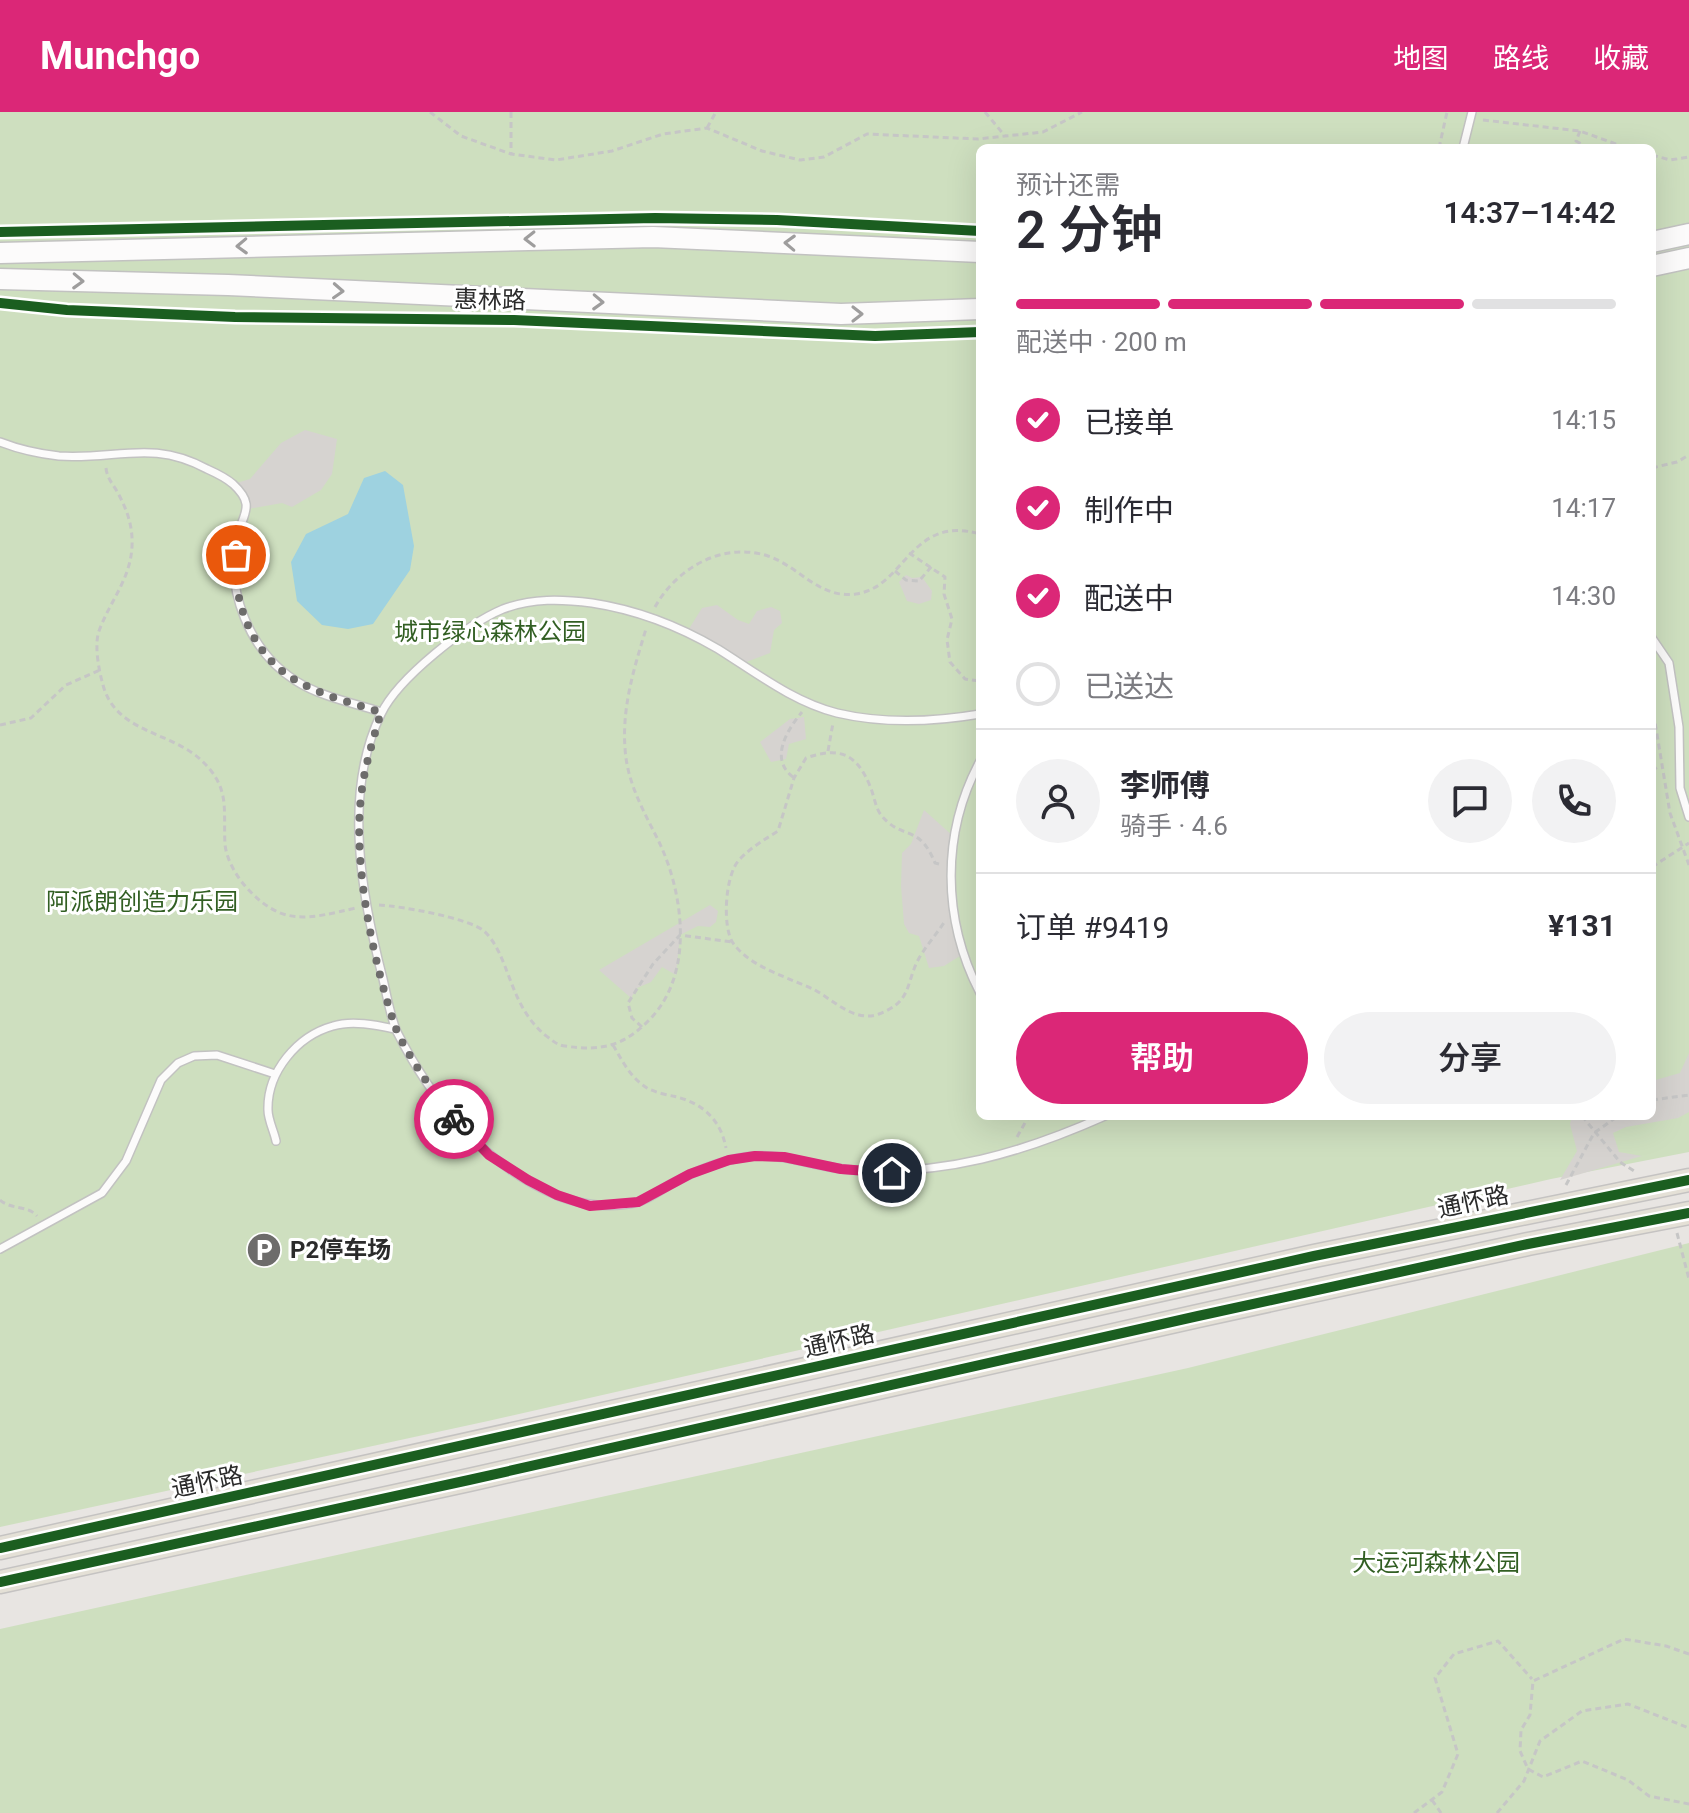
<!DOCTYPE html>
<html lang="zh">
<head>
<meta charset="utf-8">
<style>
	:root { --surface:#fff; --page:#f2f2f3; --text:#2b2b33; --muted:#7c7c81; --line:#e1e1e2; --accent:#db2777 }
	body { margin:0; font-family:Roboto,"Noto Sans SC",sans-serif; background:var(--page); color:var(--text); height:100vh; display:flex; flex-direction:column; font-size:30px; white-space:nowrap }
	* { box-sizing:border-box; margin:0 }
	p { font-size:26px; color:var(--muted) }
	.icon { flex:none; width:44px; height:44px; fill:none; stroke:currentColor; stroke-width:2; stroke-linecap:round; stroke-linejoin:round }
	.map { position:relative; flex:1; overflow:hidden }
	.side { position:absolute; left:976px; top:32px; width:680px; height:976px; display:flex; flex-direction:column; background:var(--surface); border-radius:12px; box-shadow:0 8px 32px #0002 }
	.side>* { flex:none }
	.pin { position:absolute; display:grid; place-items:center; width:68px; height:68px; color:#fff; margin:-34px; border:4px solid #fff; border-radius:50%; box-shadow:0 2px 8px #0007 }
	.courier { position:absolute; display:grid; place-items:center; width:80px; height:80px; margin:-40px; border:6px solid #db2777; border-radius:50%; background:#fff; color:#222; box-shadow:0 2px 10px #0007 }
	.head em { font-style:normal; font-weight:600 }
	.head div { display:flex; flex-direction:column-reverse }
	.head { display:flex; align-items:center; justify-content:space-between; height:136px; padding:0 40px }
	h1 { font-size:52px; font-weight:600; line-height:60px }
	.bar { display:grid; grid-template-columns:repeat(4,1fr); gap:12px 8px; align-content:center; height:96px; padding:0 40px }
	.bar i { height:10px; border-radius:6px; background:var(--line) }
	.bar .selected { background:var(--accent) }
	.bar p { grid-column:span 4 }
	.line { display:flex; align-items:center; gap:20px; padding:0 40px; border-top:2px solid var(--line) }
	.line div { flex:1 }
	.round { display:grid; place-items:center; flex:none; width:84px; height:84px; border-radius:42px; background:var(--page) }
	ol { padding:0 40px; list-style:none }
	li { display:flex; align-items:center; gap:24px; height:88px }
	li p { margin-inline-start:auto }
	li .icon { padding:8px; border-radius:50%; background:var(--accent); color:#fff; stroke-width:4 }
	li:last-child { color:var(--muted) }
	li i { width:44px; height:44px; border:4px solid var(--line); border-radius:50% }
	.cta { display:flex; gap:16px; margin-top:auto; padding:16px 40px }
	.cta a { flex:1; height:92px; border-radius:48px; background:var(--accent); color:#fff; font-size:32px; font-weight:600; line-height:92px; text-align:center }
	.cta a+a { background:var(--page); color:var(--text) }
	header { display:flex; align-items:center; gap:48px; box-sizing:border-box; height:112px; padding:0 40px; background:var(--accent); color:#fff }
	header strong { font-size:38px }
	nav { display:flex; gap:44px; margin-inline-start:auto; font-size:28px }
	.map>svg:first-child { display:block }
</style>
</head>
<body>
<header>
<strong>Munchgo</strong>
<nav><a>地图</a><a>路线</a><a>收藏</a></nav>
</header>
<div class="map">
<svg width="1689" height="1701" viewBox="0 0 1689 1701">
	<rect width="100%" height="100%" fill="#e8e5e2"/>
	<path fill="#cedfbf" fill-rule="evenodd" d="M0 0H1689V1040L1551 1067 488 1309 0 1415ZM980 36H1652V1004H980Z
		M1689 1131V1701H0V1517L1188 1256Z"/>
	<path fill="#d6d3d0" d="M305 318 337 327 332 362 321 378 292 395 282 391 248 397 233 372 250 367 281 331Z
		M906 463 912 466 922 465 932 479 931 488 919 492 907 489 899 470Z
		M717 493 738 508 749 512 757 499 771 495 780 499 782 511 774 518 770 541 741 552 687 520 702 496Z
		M804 605 806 627 789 632 786 647 771 650 760 630 790 607Z
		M924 698 953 724 949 757 963 842 944 854 929 856 919 824 909 821 904 812 901 774 902 741 911 732Z
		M710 793 718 799 716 810 710 815 698 814 680 823 676 863 662 855 651 870 637 876 631 886 599 858Z
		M1689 941V1000L1678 1006 1626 1015 1613 1021 1619 1040 1642 1044 1560 1068 1577 1039 1570 1012 1572 1004H1652V969L1680 961Z"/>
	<path fill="#9ed2e0" d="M385 359 403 373 414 434 410 458 373 512 348 517 322 513 297 489 291 450 306 422 348 402 364 366Z"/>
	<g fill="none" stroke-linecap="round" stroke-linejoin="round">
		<g stroke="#c2c2c1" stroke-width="10">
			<path id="lane" d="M1463 36 1472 0
				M0 330C18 337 40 342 59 344 116 348 152 327 207 357 216 361 226 366 233 372 257 394 242 402 237 426 225 479 250 540 296 569 321 585 354 591 381 600
				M1652 526 1669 551 1679 615 1680 676 1689 705
				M980 602C933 610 884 612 837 601 793 590 755 560 718 537 677 513 638 498 592 491 561 487 533 486 503 497 467 512 398 566 381 602 342 681 362 786 383 867 387 884 390 904 397 920 432 989 485 1054 558 1084 582 1093 612 1097 638 1090 648 1087 660 1079 669 1073 695 1059 724 1046 754 1044 787 1042 819 1056 852 1058 943 1064 1022 1041 1105 1004
				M980 649C941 722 942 807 980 881
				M276 1029C274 1019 268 1008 268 998 267 960 297 924 333 914 352 908 376 913 395 917
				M0 1137 102 1081 126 1049 161 968 178 951 194 944 217 943 275 962"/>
		</g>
		<g stroke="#c2c2c1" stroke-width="23">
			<path id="secondary" d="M1652 130 1689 122
				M0 141 653 125 980 140
				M1652 154 1689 146
				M0 167 228 173 841 202 980 197"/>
		</g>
		<g stroke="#c5c3c2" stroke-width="25">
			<path id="primary" d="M0 1436 1314 1144 1689 1068
				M0 1470 469 1368 1198 1204 1528 1132 1689 1101"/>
		</g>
		<path stroke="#c6c6c6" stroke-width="3" stroke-dasharray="6 4" stroke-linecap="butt" d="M430 0 461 24 511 42 556 48 612 39 663 22 707 16 762 39 800 48 824 45 867 22 978 27 1043 20 1082 0
			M511 0V42
			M985 0 1005 24
			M1483 8 1580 19 1627 36
			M707 16 716 0
			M1580 19 1576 29 1588 36
			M1439 36 1447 0
			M1652 43 1670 48 1689 45
			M106 356C107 367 114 373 119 383 128 400 133 416 132 435 130 468 110 489 99 519 94 533 99 559 103 573 116 621 170 619 201 648 231 676 223 697 225 732 226 746 236 764 246 775 282 815 307 807 356 796
			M1652 356 1677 350 1689 343
			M909 441 945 465 944 482 952 507 947 528 950 550 965 567 980 569
			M895 459 906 468 919 469 932 454
			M655 495C676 457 722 429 768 444 800 455 819 487 856 482 906 475 910 402 980 422
			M1652 592 1670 701 1689 753
			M0 613 31 606 66 573 100 558
			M828 639 833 611
			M1652 659 1660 653
			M793 665C769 647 787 618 802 600
			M939 752 935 751C919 711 902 729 881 703 875 695 874 683 870 674 856 640 838 635 806 646L794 666 778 719C764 728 750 736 739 748 725 763 722 815 733 831 750 855 787 865 813 877 834 888 854 911 879 902 911 890 906 873 917 850 924 836 936 823 945 809
			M1652 755 1689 731
			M379 793C400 794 469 806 484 819 510 843 508 892 545 923 552 928 556 933 565 934 603 940 626 933 652 905 693 860 684 784 660 732 645 701 627 672 625 636 622 595 634 556 646 517
			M642 915 632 906 628 891 653 852 680 823 732 830
			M613 933C623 950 630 965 647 976 656 981 668 983 677 985 704 992 721 1009 726 1036
			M1652 988 1689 983
			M1582 1004 1620 1050 1634 1059
			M1017 1025 1029 1004
			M1566 1073 1594 1021 1618 1004
			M0 1088C11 1098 28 1093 37 1104
			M1677 1121 1689 1167
			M1689 1542 1666 1534 1624 1527 1533 1569 1530 1603 1521 1618 1520 1639 1528 1657 1543 1665 1582 1649 1628 1668 1649 1684 1689 1692
			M1432 1688 1441 1701
			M1414 1701 1442 1680 1458 1642 1435 1566 1454 1542 1498 1529 1532 1567
			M1497 1701 1524 1669 1540 1629 1582 1599 1628 1592 1689 1616"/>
		<use href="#lane" stroke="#fcfbfb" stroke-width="7"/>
		<use href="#secondary" stroke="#fcfbfb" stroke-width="20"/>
		<use href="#primary" stroke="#e4e0d6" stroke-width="22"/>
		<g stroke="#fff" stroke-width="15">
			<path id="cycleway" d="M0 120 655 106 777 108 980 119
				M0 191 67 198 235 205 514 208 875 224 980 220
				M0 1436 1314 1144 1689 1068
				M0 1470 469 1368 1198 1204 1528 1132 1689 1101"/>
		</g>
		<use href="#cycleway" stroke="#1b5e20" stroke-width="10"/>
	</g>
	<defs><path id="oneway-chevron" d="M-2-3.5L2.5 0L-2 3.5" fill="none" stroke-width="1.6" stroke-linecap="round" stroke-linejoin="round" transform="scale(2)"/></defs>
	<g stroke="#9e9d9d">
		<use href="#oneway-chevron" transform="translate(530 127) rotate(179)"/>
		<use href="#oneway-chevron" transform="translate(790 131) rotate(-178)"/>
		<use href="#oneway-chevron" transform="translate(242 134) rotate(178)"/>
		<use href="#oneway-chevron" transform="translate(78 169) rotate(2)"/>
		<use href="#oneway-chevron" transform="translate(338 179) rotate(3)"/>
		<use href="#oneway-chevron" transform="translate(598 190) rotate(2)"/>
		<use href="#oneway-chevron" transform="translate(857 202)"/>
	</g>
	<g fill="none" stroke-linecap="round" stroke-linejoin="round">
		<path stroke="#6d6c6b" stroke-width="8" stroke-dasharray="0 14.4" d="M236 443C232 491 254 547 299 570 324 584 354 592 381 600 372 632 362 662 360 696 355 761 374 852 395 914 402 935 439 990 454 1007"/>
		<path stroke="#db2777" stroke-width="10" d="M454 1007 489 1043 528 1068 557 1083 590 1094 638 1090 690 1062 729 1048 755 1044 784 1045 841 1057 892 1061"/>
	</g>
	<defs>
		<g id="parking-disc" transform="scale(1.8)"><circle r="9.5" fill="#6d6c6b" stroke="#fff"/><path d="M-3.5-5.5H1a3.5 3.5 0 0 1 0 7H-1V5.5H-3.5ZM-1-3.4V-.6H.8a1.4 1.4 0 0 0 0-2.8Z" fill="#fff"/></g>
	</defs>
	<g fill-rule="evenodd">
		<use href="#parking-disc" x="264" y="1138"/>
	</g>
	<g text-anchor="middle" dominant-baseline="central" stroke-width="6" stroke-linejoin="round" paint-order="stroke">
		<g font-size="24" fill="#2b2b2b" stroke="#fff">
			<text transform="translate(490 188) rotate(1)">惠林路</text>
			<text transform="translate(1473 1090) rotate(-12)">通怀路</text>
			<text transform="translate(839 1229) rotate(-13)">通怀路</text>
			<text transform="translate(207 1370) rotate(-12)">通怀路</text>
		</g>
		<g font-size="24" fill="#325f23" stroke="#fff">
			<text x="490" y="520">城市绿心森林公园</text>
			<text x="142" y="790">阿派朗创造力乐园</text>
			<text x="1436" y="1451">大运河森林公园</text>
		</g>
		<g font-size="24" font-weight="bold" fill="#2b2b2b" stroke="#fff" text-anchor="start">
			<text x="290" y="1138">P2停车场</text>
		</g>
	</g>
</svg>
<div class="pin" style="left:236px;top:443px;background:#ea580c"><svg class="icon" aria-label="bag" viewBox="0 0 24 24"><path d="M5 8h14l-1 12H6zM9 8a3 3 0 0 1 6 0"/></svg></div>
<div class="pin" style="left:892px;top:1061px;background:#1f2937"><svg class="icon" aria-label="home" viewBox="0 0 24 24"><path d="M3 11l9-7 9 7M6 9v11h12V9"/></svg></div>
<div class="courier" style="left:454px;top:1007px"><svg class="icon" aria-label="bike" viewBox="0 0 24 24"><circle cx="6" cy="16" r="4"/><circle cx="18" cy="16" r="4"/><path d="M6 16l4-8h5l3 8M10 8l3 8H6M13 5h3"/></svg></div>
<section class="side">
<div class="head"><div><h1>2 分钟</h1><p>预计还需</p></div><em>14:37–14:42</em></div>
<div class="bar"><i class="selected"></i><i class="selected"></i><i class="selected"></i><i></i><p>配送中 · 200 m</p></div>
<ol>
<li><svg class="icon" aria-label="check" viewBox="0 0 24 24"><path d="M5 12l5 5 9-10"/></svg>已接单<p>14:15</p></li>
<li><svg class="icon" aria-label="check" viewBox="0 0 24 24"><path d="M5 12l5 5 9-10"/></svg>制作中<p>14:17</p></li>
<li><svg class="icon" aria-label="check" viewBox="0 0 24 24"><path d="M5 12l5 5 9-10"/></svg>配送中<p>14:30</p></li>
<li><i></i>已送达</li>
</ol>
<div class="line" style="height:144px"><a class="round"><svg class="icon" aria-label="person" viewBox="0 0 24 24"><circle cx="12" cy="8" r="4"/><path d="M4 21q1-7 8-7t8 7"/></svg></a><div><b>李师傅</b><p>骑手 · 4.6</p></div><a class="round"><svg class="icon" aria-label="chat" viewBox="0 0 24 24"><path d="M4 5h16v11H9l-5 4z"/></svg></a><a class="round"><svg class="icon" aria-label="phone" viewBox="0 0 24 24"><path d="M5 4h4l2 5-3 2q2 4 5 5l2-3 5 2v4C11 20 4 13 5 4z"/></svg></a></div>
<div class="line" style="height:104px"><div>订单 #9419</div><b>¥131</b></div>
<div class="cta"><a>帮助</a><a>分享</a></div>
</section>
</div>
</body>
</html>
